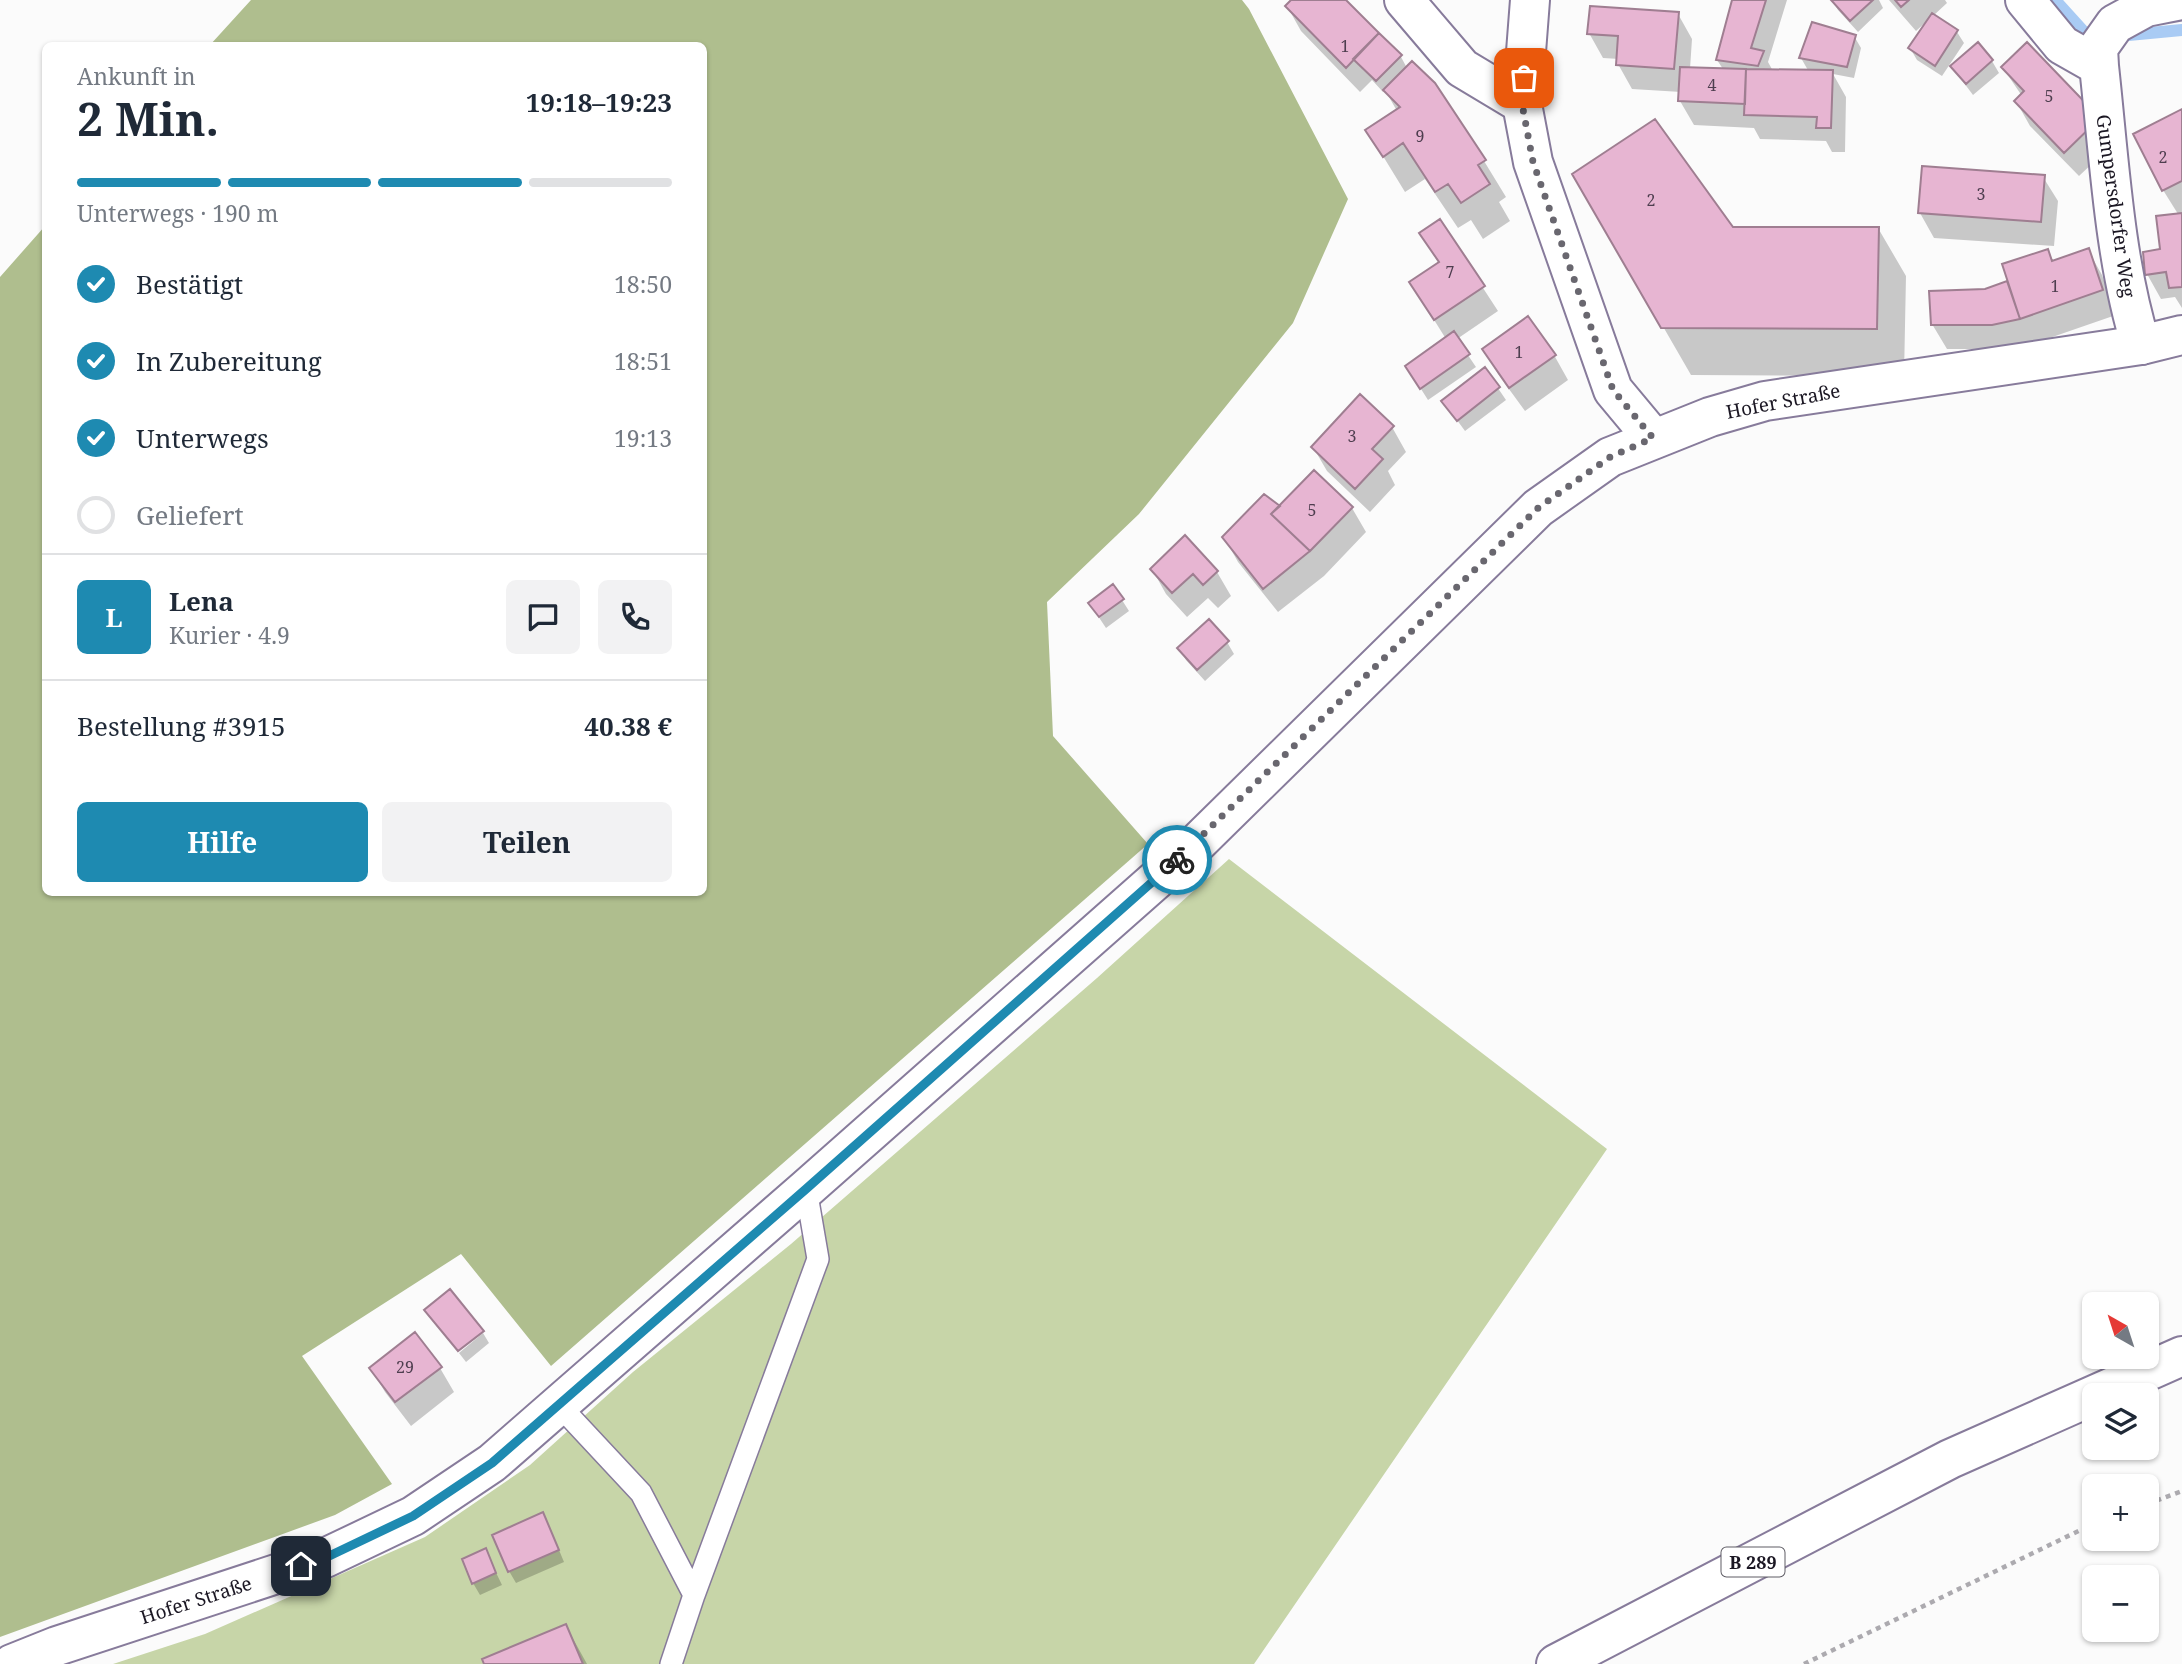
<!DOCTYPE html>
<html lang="de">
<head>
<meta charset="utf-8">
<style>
	:root { --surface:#fff; --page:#f2f2f3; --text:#1f2937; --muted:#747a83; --line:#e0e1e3; --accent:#1e8ab1 }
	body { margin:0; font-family:"Noto Serif",serif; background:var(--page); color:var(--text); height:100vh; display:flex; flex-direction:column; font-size:26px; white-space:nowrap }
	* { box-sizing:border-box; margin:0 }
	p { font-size:23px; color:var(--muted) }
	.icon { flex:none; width:38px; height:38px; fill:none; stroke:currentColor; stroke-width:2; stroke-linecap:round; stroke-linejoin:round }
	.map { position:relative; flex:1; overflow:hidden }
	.details { position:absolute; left:42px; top:42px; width:665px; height:854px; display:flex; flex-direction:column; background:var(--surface); border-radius:10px; box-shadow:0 2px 5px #0004 }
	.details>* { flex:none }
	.needle { width:46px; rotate:321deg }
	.controls { position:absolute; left:2082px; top:1292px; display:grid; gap:14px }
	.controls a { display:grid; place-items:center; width:77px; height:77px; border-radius:10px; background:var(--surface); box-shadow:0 2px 5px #0004; font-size:35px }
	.pin { position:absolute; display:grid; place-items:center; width:60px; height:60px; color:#fff; margin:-30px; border-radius:14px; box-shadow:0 4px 10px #0006 }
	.courier { position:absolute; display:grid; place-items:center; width:70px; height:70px; margin:-35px; border:5px solid #1e8ab1; border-radius:50%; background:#fff; color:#222; box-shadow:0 2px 9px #0007 }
	.headline em { font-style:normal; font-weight:700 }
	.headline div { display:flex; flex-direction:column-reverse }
	.headline { display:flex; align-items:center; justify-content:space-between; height:119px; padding:0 35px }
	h1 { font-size:46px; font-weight:700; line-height:52px }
	.bar { display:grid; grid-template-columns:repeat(4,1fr); gap:10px 7px; align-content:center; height:84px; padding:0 35px }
	.bar i { height:9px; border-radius:5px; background:var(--line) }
	.bar .selected { background:var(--accent) }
	.bar p { grid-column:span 4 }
	.line { display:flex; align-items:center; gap:18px; padding:0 35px; border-top:2px solid var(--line) }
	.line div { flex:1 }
	.round { display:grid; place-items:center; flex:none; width:74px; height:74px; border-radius:10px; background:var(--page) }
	ol { padding:0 35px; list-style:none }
	li { display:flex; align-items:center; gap:21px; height:77px }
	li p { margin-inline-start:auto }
	li .icon { padding:7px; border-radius:50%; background:var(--accent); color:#fff; stroke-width:4 }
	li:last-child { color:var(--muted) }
	li i { width:38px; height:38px; border:4px solid var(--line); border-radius:50% }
	.button { display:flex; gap:14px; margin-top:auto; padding:14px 35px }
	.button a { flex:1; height:80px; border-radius:10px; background:var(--accent); color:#fff; font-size:28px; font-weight:700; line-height:80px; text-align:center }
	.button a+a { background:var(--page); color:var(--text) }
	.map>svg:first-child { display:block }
</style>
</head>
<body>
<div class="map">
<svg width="2182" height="1664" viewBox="0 0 2182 1664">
	<rect width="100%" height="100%" fill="#fbfbfb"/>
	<path fill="#c7d5a8" d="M1229 859 1607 1149 1254 1664H113L205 1634 425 1537 530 1465 633 1372 791 1244 1097 978Z"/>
	<path fill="#afbe8e" d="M251 0H1242L1249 9 1348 199 1293 323 1139 514 1047 602 1053 736 1148 844 551 1366 461 1254 302 1356 392 1484 335 1515 0 1637V277L45 226 46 892H704V46L210 45Z"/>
	<path fill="#0003" d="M1293 0H1343L1401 57 1407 68 1484 161 1506 197 1499 202 1510 221 1483 239 1471 220 1458 228 1425 179 1405 192 1367 130 1397 111 1385 90 1383 92 1372 80 1360 92 1301 31 1287 6Z
		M1734 0H1787L1768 62 1773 71 1809 72 1801 58 1854 36 1861 48 1854 78 1833 74 1846 97 1845 152H1832L1826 141 1760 139 1754 128 1694 125 1680 101 1681 92 1632 89 1618 64 1619 59 1603 58 1589 33 1678 14 1692 39 1690 69H1723L1717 60Z
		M1832 0H1879L1883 8 1858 32 1838 10Z
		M1889 0H1945L1947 3 1933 16 1957 32 1964 43 1942 76 1917 60 1910 48 1927 21 1916 31Z
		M1992 61 1999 73 1973 95 1952 67Z
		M2003 68 2113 144 2079 176 2030 126 2016 101 2022 96Z
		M2182 111V212L2178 214 2163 190Z
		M1575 174 1732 229 1878 228 1906 276 1904 376 1691 375Z
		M2043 177 2058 201 2054 246 1934 238 1920 213Z
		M2182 215V308L2175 297 2161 299 2147 274Z
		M1440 222 1498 311 1457 339 1476 367 1428 400 1414 378 1446 339 1411 283 1439 264 1421 234Z
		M2088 250 2102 275 2116 315 2035 343 2007 349H1947L1932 324 1985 291 2009 282 2047 251 2054 262Z
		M1484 350 1554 355 1568 380 1525 411 1498 374Z
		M1485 369 1506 400 1465 431 1443 401Z
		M1392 427 1406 452 1388 471 1395 485 1370 512 1327 471 1313 447Z
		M1280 508H1352L1366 532 1324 576 1278 612 1238 562 1224 537Z
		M1152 569 1217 572 1231 596 1218 608 1208 598 1187 617 1166 594Z
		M1122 600 1129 611 1106 628 1090 604Z
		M1227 642 1234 654 1205 681 1186 660 1179 648Z
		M483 1333 489 1343 466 1362 459 1353Z
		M371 1368H440L454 1392 411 1426 385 1392Z
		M549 1526 564 1562 516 1583 509 1571Z
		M485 1550 502 1585 480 1595 473 1583Z
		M566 1626 587 1664H486Z"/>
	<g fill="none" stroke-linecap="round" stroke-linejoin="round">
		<path stroke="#a9cbf4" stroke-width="12" d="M2055 0 2084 32 2100 34
			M2118 36 2182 30"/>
	</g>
	<path fill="#e7b5d2" stroke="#9f7e91" stroke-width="2" d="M1291 0H1346L1379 33 1346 68 1285 6Z
		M1732 0H1766L1751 48 1764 51 1758 66 1716 60Z
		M1831 0H1873L1850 21Z
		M1895 0H1909L1901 7Z
		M1590 6 1679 12 1674 69 1616 65 1618 36 1587 34Z
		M1932 13 1958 30 1935 66 1908 48Z
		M1812 22 1856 35 1847 67 1799 58Z
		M1379 33 1402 55 1376 81 1353 59Z
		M1978 42 1993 60 1966 84 1950 66Z
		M2027 42 2100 118 2064 153 2014 101 2024 91 2001 67Z
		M1412 61 1435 83 1486 160 1478 165 1490 184 1461 203 1448 184 1435 192 1403 143 1383 157 1365 130 1400 107 1383 90Z
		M1680 67 1746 69 1745 104 1678 101Z
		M1746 69 1833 70 1831 128H1816L1817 117 1744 115Z
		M2182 109V181L2162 191 2133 134Z
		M1655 119 1733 227H1879L1877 329 1661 328 1572 174Z
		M1922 166 2045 175 2041 222 1918 213Z
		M2182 213V287L2169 288 2166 272 2145 275 2143 252 2160 249 2156 216Z
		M1440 219 1485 286 1434 320 1409 282 1439 262 1419 233Z
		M2089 248 2103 290 2020 319 2002 264 2048 249 2052 261Z
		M2007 281 2020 319 1992 325H1931L1929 291 1985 289Z
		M1528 316 1556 355 1509 388 1482 349Z
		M1454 331 1470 354 1420 389 1405 366Z
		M1485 367 1500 387 1457 421 1441 401Z
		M1360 394 1394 426 1372 449 1383 459 1355 489 1311 447Z
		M1314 470 1353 507 1310 551 1271 514Z
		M1264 494 1280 506 1271 514 1310 551 1263 589 1222 537Z
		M1185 535 1218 571 1203 585 1193 574 1172 593 1150 569Z
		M1113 584 1124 599 1099 617 1088 603Z
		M1209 619 1229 641 1197 670 1177 648Z
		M450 1289 484 1331 458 1351 424 1310Z
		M415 1332 442 1367 395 1402 369 1368Z
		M543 1512 559 1550 508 1572 492 1535Z
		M486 1548 496 1573 472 1584 462 1559Z
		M566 1624 583 1664H484L482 1659Z"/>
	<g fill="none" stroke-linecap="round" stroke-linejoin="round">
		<g stroke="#877b9b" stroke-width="24">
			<path id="service" d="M558 1404 641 1493 694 1595
				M671 1664 694 1595 818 1259 806 1189"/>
		</g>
		<g stroke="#877b9b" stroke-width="42">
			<path id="minor" d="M1404 0 1462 68 1522 104
				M1530 0 1522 104 1533 162 1613 390 1653 438
				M2025 0 2062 45 2099 66
				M2141 345C2114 259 2109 156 2099 66L2098 48 2115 24 2146 7 2182 0"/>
		</g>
		<g stroke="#877b9b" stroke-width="42">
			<path id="tertiary" d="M12 1664 57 1646 325 1558 413 1516 492 1463 806 1189 1192 848 1538 508 1610 457 1710 417 1765 401 2141 345 2182 335"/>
		</g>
		<g stroke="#877b9b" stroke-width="42">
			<path id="trunk" d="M1556 1664 1950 1459 2182 1356"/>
		</g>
		<path stroke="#acaaaf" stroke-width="4.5" stroke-dasharray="5 5" stroke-linecap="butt" d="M2147 1504 2182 1491
			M1804 1664 2095 1523"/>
		<use href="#service" stroke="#fff" stroke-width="21"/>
		<use href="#minor" stroke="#fff" stroke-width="38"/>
		<use href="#tertiary" stroke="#fff" stroke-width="38"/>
		<use href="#trunk" stroke="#fff" stroke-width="38"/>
	</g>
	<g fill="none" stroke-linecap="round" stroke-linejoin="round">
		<path stroke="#69676f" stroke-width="7" stroke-dasharray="0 12.6" d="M1177 860 1538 508 1610 457 1653 438 1613 390 1533 162 1522 104 1524 78"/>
		<path stroke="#1e8ab1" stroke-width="9" d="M301 1566 325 1558 413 1516 492 1463 806 1189 1177 860"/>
	</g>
	<g text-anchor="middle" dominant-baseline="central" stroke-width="7" stroke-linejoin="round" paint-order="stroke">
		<g font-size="16" fill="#4e3e4f">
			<text x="1345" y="46">1</text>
			<text x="1712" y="85">4</text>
			<text x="2049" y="96">5</text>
			<text x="1420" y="136">9</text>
			<text x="2163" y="157">2</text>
			<text x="1981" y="194">3</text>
			<text x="1651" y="200">2</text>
			<text x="1450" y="272">7</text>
			<text x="2055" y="286">1</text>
			<text x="1519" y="352">1</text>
			<text x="1352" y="436">3</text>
			<text x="1312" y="510">5</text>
			<text x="405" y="1367">29</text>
		</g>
		<rect fill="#fff" stroke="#5f5d65" stroke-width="2" x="1721.5" y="1547.5" width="63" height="29" rx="5"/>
		<g font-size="18" font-weight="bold" fill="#1b1723">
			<text x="1753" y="1562">B 289</text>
		</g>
		<g font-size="19" fill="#1b1723" stroke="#fff">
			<text transform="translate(2116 206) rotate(82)">Gumpersdorfer Weg</text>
			<text transform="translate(1783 401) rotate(-11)">Hofer Straße</text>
			<text transform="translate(196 1600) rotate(-18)">Hofer Straße</text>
		</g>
	</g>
</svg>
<div class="controls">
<a><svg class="needle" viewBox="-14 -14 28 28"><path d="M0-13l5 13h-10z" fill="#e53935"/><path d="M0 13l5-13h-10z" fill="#747a83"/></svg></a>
<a><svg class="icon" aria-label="layers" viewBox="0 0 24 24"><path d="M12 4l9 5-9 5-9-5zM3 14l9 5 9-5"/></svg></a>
<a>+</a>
<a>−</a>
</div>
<div class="pin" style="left:1524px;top:78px;background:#ea580c"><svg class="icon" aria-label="bag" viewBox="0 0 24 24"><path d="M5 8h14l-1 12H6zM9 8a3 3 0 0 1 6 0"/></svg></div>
<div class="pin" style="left:301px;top:1566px;background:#1f2937"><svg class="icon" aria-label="home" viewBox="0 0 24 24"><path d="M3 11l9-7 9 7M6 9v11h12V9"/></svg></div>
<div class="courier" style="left:1177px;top:860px"><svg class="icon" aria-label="bike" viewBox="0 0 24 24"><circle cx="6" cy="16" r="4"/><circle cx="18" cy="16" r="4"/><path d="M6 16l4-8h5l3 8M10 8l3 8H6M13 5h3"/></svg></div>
<section class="details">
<div class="headline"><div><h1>2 Min.</h1><p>Ankunft in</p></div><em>19:18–19:23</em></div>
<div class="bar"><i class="selected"></i><i class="selected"></i><i class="selected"></i><i></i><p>Unterwegs · 190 m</p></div>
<ol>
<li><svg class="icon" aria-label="check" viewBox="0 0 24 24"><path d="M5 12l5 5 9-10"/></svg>Bestätigt<p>18:50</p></li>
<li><svg class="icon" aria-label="check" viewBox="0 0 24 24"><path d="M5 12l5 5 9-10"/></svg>In Zubereitung<p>18:51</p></li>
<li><svg class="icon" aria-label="check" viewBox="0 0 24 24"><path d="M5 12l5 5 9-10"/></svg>Unterwegs<p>19:13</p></li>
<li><i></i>Geliefert</li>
</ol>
<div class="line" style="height:126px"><b class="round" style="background:var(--accent);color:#fff">L</b><div><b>Lena</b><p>Kurier · 4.9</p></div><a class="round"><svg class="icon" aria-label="chat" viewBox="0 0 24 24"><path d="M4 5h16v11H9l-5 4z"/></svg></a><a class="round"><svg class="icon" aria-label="phone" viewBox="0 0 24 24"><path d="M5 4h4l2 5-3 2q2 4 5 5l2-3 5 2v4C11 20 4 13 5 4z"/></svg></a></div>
<div class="line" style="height:91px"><div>Bestellung #3915</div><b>40.38 €</b></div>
<div class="button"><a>Hilfe</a><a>Teilen</a></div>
</section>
</div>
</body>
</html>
